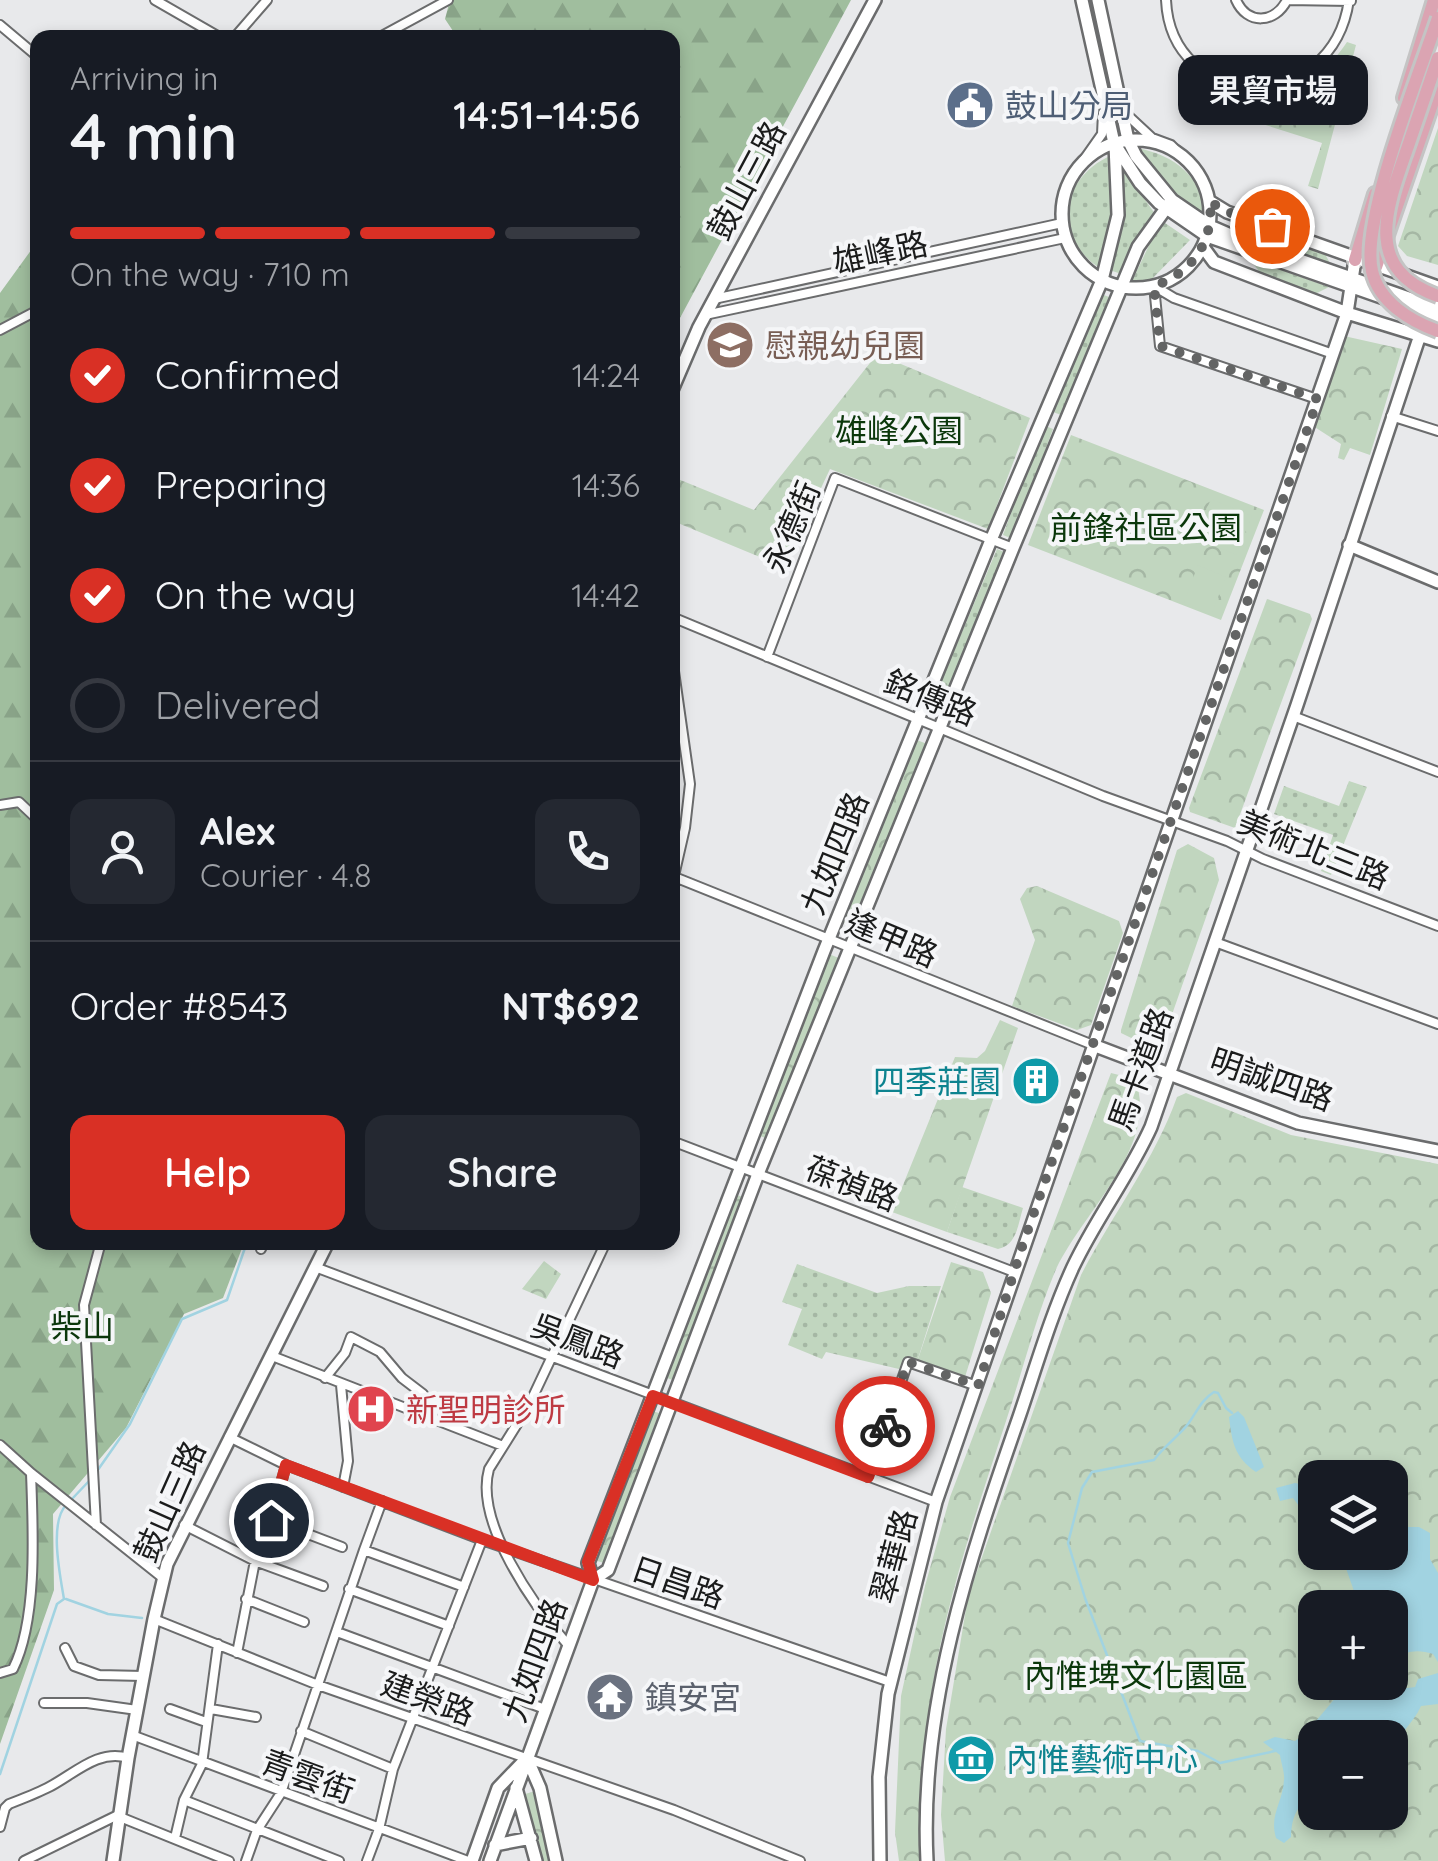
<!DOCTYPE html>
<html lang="en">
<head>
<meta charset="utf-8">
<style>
	:root { --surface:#171b24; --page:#242831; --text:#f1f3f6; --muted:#9ea1a6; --line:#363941; --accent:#d93025 }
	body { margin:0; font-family:Quicksand,"Noto Sans TC",sans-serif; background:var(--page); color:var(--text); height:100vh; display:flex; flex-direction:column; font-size:38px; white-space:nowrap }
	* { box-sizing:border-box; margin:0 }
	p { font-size:32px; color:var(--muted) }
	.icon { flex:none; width:55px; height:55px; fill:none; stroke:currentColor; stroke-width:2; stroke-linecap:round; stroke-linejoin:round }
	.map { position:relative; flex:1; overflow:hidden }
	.sheet { position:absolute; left:30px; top:30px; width:650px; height:1220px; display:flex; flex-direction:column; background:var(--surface); border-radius:20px; box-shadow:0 5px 15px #0003 }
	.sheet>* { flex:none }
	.tools { position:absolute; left:1298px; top:1460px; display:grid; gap:20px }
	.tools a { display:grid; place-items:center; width:110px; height:110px; border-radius:20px; background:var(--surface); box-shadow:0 5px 15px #0003; font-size:50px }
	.pin { position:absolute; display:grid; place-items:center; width:85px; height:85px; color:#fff; margin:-42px; border:5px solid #fff; border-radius:50%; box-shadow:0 2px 10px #0007 }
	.courier { position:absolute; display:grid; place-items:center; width:100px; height:100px; margin:-50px; border:8px solid #d93025; border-radius:50%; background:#fff; color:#222; box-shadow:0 2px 12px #0007 }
	.bubble { position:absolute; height:70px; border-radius:20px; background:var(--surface); box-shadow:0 5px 15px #0003; font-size:32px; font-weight:600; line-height:70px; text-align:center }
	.headline em { font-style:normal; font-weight:600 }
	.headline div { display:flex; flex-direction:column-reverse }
	.headline { display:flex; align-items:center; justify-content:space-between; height:170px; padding:0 40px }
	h1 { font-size:65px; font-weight:600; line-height:75px }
	.bar { display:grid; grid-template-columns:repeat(4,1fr); gap:15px 10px; align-content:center; height:120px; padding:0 40px }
	.bar i { height:12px; border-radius:8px; background:var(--line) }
	.bar .on { background:var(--accent) }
	.bar p { grid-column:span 4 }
	.line { display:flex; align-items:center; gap:25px; padding:0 40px; border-top:2px solid var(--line) }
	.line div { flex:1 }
	.round { display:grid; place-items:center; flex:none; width:105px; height:105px; border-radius:20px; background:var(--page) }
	ol { padding:0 40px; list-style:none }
	li { display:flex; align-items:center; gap:30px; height:110px }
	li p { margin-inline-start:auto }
	li .icon { padding:10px; border-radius:50%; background:var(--accent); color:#fff; stroke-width:4 }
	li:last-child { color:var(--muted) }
	li i { width:55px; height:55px; border:5px solid var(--line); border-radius:50% }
	.primary-button { display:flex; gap:20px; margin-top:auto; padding:20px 40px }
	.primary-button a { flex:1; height:115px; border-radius:20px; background:var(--accent); color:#fff; font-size:40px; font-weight:600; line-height:115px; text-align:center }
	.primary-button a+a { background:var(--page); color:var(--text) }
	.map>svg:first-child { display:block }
</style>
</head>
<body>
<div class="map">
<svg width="1438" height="1861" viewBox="0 0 1438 1861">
	<defs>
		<pattern id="grass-dots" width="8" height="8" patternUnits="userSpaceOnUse" patternTransform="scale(2.5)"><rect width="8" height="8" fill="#c1d6bf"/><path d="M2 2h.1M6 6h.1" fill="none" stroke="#a5b7a4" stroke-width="1.8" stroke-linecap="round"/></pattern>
		<pattern id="forest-firs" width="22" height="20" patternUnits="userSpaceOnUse" patternTransform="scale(2.5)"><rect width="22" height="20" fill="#a0be9e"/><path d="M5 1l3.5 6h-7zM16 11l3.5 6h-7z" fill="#89a388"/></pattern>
		<pattern id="park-crowns" width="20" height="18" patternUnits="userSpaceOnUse" patternTransform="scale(2.5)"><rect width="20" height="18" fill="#c1d6bf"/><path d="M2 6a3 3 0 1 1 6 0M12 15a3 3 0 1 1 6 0" fill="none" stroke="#a5b7a4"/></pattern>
	</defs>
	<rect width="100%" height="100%" fill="#e8e9eb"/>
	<path fill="url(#grass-dots)" d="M1136 148C1174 154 1206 179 1206 220L1177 199Z
		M1112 155 1113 223 1101 269C1052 238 1059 178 1112 155Z
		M1122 166 1155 214 1139 239 1125 275 1109 270 1121 227Z
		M1239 220 1324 252 1332 267 1273 248 1266 241 1235 229Z
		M1165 223 1190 240 1151 280 1132 281 1152 239Z
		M1250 259 1329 287 1313 295 1263 277Z
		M1099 293 1109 297 1061 415 1051 411Z
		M1043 425 1053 429 1013 539 1003 535Z
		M997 549 1007 553 945 698 936 694Z
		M1349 781 1367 787 1331 875 1321 871 1333 835 1274 814 1284 786 1339 806Z
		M962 1187 1023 1208C1018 1224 1017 1245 998 1249L947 1232Z
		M797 1264 877 1293 909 1286H941L917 1362 904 1358 899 1369 826 1352 822 1359 788 1345 802 1309 782 1302Z"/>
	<path fill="url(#forest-firs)" d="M450 0H851L673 331 672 38 457 37 445 19Z
		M37 242 38 1242 244 1243 223 1298 184 1314 126 1428 53 1514 54 1590 0 1744V293Z"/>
	<path fill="url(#park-crowns)" fill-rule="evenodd" d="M1347 42 1356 45 1318 189 1308 186 1322 143 1256 122 1234 95 1236 89C1283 103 1322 80 1347 42Z
		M1438 128V265L1407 256 1398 246Z
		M1344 336 1402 349 1370 455 1350 448 1344 460 1338 458 1341 444 1313 426Z
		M877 354 1030 418 988 529 830 469 784 567 673 521V477L754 510Z
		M1071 435 1264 510 1221 620 1028 545Z
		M1267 599 1310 614 1312 619 1235 828 1190 812 1189 808Z
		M917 740 927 744 852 926 842 922Z
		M1188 844 1214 858 1219 880 1161 1046 1152 1048 1121 1033V1030L1177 850Z
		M1037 886 1119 921 1123 933 1091 1025 1077 1030 1012 1006 1035 940 1020 899 1027 888Z
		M829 954 841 959 768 1139 757 1135Z
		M1000 1020 1018 1028 947 1232 892 1212 955 1057 977 1058 985 1051Z
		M1111 1073 1135 1079C1161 1147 1079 1215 1054 1274 1035 1320 1023 1370 1007 1418 975 1516 941 1614 928 1717 922 1765 925 1813 925 1861H899L895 1832 901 1696 925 1586 950 1497Z
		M1186 1093 1291 1135 1438 1164V1861H945L941 1815 946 1729 968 1597 1081 1275C1112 1215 1154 1161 1177 1097ZM1315 1478H1390V1552H1315ZM1315 1608H1390V1682H1315ZM1315 1738H1390V1812H1315Z
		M734 1194 743 1197 673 1380 664 1377Z
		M544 1261 561 1274 546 1299 522 1289Z
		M951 1262 983 1272 991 1293 965 1377 917 1362Z
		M649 1410 659 1413 604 1563 594 1560Z
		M536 1791 552 1861H541L525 1794Z"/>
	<path fill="#c1d6bf" d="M1211 499 1252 516 1236 555 1194 537Z
		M1198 565 1226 577 1211 615 1184 602Z"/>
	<path fill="#a1d3e1" d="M1238 1411 1244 1417 1264 1467 1256 1472C1234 1457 1232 1441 1229 1417Z
		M1295 1483 1310 1486 1315 1491V1528L1293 1498 1280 1501 1276 1488Z
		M1390 1527H1419L1430 1533V1559L1438 1573V1662L1433 1654C1415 1648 1406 1653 1390 1658V1608L1359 1605 1343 1560 1337 1553 1390 1552Z
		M1438 1673V1704L1421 1706C1413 1724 1398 1734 1390 1753V1738H1315C1315 1751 1319 1774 1313 1786 1301 1808 1292 1809 1291 1837L1284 1843 1276 1838C1269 1815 1283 1802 1284 1780 1285 1773 1281 1763 1280 1755L1263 1742 1275 1737 1295 1741 1305 1734 1348 1683H1389L1393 1690 1415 1687 1418 1679Z"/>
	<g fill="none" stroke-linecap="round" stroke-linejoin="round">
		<path stroke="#a1d3e1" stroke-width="2.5" d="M1232 1413 1226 1408 1218 1393 1214 1392C1201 1400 1197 1412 1188 1424 1179 1436 1164 1446 1154 1460L1092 1472 1082 1488 1068 1543 1085 1598 1140 1741 1198 1751 1220 1763 1275 1751
			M95 1474 130 1424 182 1319 227 1300 247 1242
			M71 1500 90 1480
			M66 1599 108 1614 142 1618
			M0 1774 57 1604 64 1599C60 1575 49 1523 66 1505"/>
		<g stroke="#6b6c6d" stroke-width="12">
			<path id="street" d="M155 0 221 38
				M1166 0C1171 112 1332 118 1349 0
				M1236 0C1247 25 1275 24 1287 0
				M1287 0 1351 1
				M0 25 38 57
				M234 38 267 0
				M378 38 448 0
				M1124 112 1152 138 1171 145 1179 153
				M1083 161 1102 134 1103 113
				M1154 286 1160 346 1317 399
				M1154 286 1174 298 1333 354
				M714 299 1062 223
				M705 315 1065 238
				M0 330 38 310
				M1391 416 1438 431
				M672 617 1103 796 1227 841 1263 859 1438 926
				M672 657 690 784 685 828 674 876 672 908
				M767 657 835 478 1013 548
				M1293 716 1438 772
				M0 805 19 802 38 820
				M672 876 1093 1045
				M1215 942 1438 1024
				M672 1141 1014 1272
				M261 1249 264 1242
				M315 1267 936 1502
				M272 1356 503 1446
				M325 1378 345 1353 351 1337 380 1352 402 1378 423 1394
				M341 1385 348 1461 343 1487
				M229 1437 286 1465 482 1540 890 1682
				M0 1445 31 1473C33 1529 38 1619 13 1669L0 1673
				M31 1473 163 1578
				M868 1477 908 1362 977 1386
				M382 1501 364 1550 464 1587
				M271 1520 342 1547
				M96 1525 84 1305 101 1242
				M184 1525 255 1561 323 1586
				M349 1589 449 1626
				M246 1599 304 1622
				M154 1619 318 1685 674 1810 800 1861
				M337 1632 545 1709
				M568 1645C534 1606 474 1522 489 1469L529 1405 606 1242
				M65 1648 74 1666 99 1675 143 1676
				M237 1653 255 1561 271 1520 286 1465
				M44 1703H87L137 1710
				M170 1709 206 1722
				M211 1709 256 1717
				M301 1731 393 1769 482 1540
				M132 1735 468 1861
				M184 1800 339 1861
				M120 1817 229 1861
				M0 1827 5 1808 9 1804C22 1799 35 1794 47 1788 72 1776 98 1748 128 1758
				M175 1838 184 1800 202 1764 218 1644
				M24 1861 120 1814
				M246 1861 257 1830 281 1793 364 1550
				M367 1861 379 1829 393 1769"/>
		</g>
		<g stroke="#6b6c6d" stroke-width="16">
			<path id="secondary" d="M1082 0 1114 143 1140 183 1159 203 1207 236 1438 317
				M1098 0 1128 140 1136 156 1172 200 1210 226 1240 239 1437 308
				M1062 214a74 74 0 1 1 148 0a74 74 0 1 1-148 0Z
				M1209 201 1227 212 1438 287
				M1203 247 1214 262 1347 313 1438 341
				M672 390 699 327 875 0
				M1349 545 1438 582
				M1093 1045 1298 1123 1438 1151
				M593 1580 588 1563 824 951 991 540 1102 280 1118 215 1115 145
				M527 1758 540 1788 556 1861
				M516 1788 536 1861
				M495 1845 531 1838
				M113 1861 128 1758 154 1619 167 1564 328 1242
				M472 1861 498 1788 524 1761
				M490 1861 593 1580 608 1570 758 1174 1013 548 1138 247 1172 200
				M880 1861 879 1777 888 1694 936 1502 1347 313 1355 260
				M927 1861C919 1708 969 1560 1019 1417 1036 1367 1051 1315 1073 1267 1096 1218 1129 1176 1151 1127L1297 705 1430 305 1438 297"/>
		</g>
		<g stroke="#c4c4c4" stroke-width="18">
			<path id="primary" d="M1404 98 1434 0
				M1355 260 1375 194
				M1376 267 1438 87"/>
		</g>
		<use href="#street" stroke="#fff" stroke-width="8"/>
		<use href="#secondary" stroke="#fff" stroke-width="11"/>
		<use href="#primary" stroke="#dba4b2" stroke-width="12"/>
		<g stroke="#c4c4c4" stroke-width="18" stroke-linecap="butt">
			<path id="primary-bridge" d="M1438 18C1420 72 1360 221 1372 271 1379 302 1410 321 1438 331
				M1438 58C1428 87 1418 117 1408 146 1388 204 1360 269 1438 296"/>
		</g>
		<use href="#primary-bridge" stroke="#dba4b2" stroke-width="12"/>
	</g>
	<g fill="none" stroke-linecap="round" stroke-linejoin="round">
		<path stroke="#636464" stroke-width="10" stroke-dasharray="0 18" d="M885 1426 908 1362 978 1386 1022 1247 1318 399 1160 346 1154 286C1192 273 1214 242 1210 201L1222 210 1272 226"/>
		<path stroke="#d93025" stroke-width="12" d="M271 1520 286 1465 593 1580 588 1562 653 1396 868 1477 885 1426"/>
	</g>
	<defs>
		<g id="civic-disc" transform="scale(2.5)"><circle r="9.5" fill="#5c6f8a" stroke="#f5f6f8"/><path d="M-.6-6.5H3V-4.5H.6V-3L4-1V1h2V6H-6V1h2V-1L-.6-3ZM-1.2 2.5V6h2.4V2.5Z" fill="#fff"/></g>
		<g id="school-disc" transform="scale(2.5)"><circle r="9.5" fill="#8d6e63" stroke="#f5f6f8"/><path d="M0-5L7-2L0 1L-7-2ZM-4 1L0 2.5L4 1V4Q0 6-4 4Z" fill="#fff"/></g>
		<g id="building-disc" transform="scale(2.5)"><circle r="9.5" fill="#0f9aa8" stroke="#f5f6f8"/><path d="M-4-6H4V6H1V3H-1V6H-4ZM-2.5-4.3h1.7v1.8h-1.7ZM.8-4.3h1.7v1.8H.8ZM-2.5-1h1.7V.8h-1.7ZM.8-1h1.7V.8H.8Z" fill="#fff"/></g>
		<g id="hospital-disc" transform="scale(2.5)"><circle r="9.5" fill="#e0444e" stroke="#f5f6f8"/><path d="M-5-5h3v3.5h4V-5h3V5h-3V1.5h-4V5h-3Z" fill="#fff"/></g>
		<g id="temple-disc" transform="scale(2.5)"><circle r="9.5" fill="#6b7280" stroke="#f5f6f8"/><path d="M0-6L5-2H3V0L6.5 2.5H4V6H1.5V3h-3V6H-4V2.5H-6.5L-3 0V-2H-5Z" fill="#fff"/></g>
		<g id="museum-disc" transform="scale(2.5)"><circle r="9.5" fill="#0f9aa8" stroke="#f5f6f8"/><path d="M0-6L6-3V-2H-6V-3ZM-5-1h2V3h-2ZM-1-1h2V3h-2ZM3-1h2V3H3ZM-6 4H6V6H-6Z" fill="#fff"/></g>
	</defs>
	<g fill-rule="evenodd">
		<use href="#civic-disc" x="970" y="105"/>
		<use href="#school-disc" x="730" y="345"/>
		<use href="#building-disc" x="1036" y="1081"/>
		<use href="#hospital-disc" x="371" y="1409"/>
		<use href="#temple-disc" x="610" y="1697"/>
		<use href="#museum-disc" x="971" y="1759"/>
	</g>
	<g text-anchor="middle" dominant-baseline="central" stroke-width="8" stroke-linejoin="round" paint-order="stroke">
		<g font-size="32" fill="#4e5e75" stroke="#f5f6f8" text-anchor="start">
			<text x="1005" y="105">鼓山分局</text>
		</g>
		<g font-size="32" fill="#1b1c1c" stroke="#f5f6f8">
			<text transform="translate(746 180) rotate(-62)">鼓山三路</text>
			<text transform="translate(880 252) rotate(-12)">雄峰路</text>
			<text transform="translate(791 527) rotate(-67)">永德街</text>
			<text transform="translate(931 697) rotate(22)">銘傳路</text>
			<text transform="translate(1314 849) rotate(22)">美術北三路</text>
			<text transform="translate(834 853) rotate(-68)">九如四路</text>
			<text transform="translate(892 938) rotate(23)">逢甲路</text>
			<text transform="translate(1140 1069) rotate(-70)">馬卡道路</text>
			<text transform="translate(1272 1079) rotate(19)">明誠四路</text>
			<text transform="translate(852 1183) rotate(21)">葆禎路</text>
			<text transform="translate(578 1340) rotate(21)">吳鳳路</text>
			<text transform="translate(169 1501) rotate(-66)">鼓山三路</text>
			<text transform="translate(893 1556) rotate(-75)">翠華路</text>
			<text transform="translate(678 1582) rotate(19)">日昌路</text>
			<text transform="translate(534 1660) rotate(-70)">九如四路</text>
			<text transform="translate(428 1698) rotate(20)">建榮路</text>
			<text transform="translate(308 1776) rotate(20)">青雲街</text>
		</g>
		<g font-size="32" fill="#785e54" stroke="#f5f6f8" text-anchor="start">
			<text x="765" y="345">慰親幼兒園</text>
		</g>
		<g font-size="32" fill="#0b370b" stroke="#f5f6f8">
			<text x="899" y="430">雄峰公園</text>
			<text x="1146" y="527">前鋒社區公園</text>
			<text x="82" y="1326">柴山</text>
			<text x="1136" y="1675">內惟埤文化園區</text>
		</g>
		<g font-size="32" fill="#0d838f" stroke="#f5f6f8" text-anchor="end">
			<text x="1001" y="1081">四季莊園</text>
			<text x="1006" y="1759" text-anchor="start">內惟藝術中心</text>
		</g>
		<g font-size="32" fill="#be3a42" stroke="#f5f6f8" text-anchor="start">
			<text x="406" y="1409">新聖明診所</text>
		</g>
		<g font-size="32" fill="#5b616d" stroke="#f5f6f8" text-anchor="start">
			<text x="645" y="1697">鎮安宮</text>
		</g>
	</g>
</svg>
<div class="tools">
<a><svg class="icon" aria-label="layers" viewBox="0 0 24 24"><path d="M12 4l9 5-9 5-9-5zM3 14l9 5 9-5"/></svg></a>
<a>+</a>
<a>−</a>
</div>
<div class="pin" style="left:1272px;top:226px;background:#ea580c"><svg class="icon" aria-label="bag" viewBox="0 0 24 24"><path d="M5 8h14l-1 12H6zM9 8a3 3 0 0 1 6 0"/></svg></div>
<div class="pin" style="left:271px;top:1520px;background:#1f2937"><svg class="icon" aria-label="home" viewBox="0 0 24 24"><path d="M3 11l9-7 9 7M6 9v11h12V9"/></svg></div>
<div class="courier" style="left:885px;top:1426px"><svg class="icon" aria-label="bike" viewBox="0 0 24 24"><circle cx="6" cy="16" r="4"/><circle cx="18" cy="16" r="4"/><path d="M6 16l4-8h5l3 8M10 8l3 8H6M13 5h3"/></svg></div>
<div class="bubble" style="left:1178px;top:55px;width:190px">果貿市場</div>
<section class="sheet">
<div class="headline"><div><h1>4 min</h1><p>Arriving in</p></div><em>14:51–14:56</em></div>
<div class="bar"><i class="on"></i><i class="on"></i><i class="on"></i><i></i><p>On the way · 710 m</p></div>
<ol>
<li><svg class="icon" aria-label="check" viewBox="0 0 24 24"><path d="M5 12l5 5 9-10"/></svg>Confirmed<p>14:24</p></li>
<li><svg class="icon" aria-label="check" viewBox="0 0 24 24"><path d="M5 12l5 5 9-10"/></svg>Preparing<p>14:36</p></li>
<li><svg class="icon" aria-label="check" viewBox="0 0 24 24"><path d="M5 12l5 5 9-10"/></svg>On the way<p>14:42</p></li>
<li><i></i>Delivered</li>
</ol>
<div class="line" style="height:180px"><a class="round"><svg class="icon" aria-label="person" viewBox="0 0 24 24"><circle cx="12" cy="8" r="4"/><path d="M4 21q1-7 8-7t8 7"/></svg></a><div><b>Alex</b><p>Courier · 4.8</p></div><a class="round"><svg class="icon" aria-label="phone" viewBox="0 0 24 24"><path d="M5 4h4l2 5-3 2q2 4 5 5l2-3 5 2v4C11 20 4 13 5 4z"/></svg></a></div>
<div class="line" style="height:130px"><div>Order #8543</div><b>NT$692</b></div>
<div class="primary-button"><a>Help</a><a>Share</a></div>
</section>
</div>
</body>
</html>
